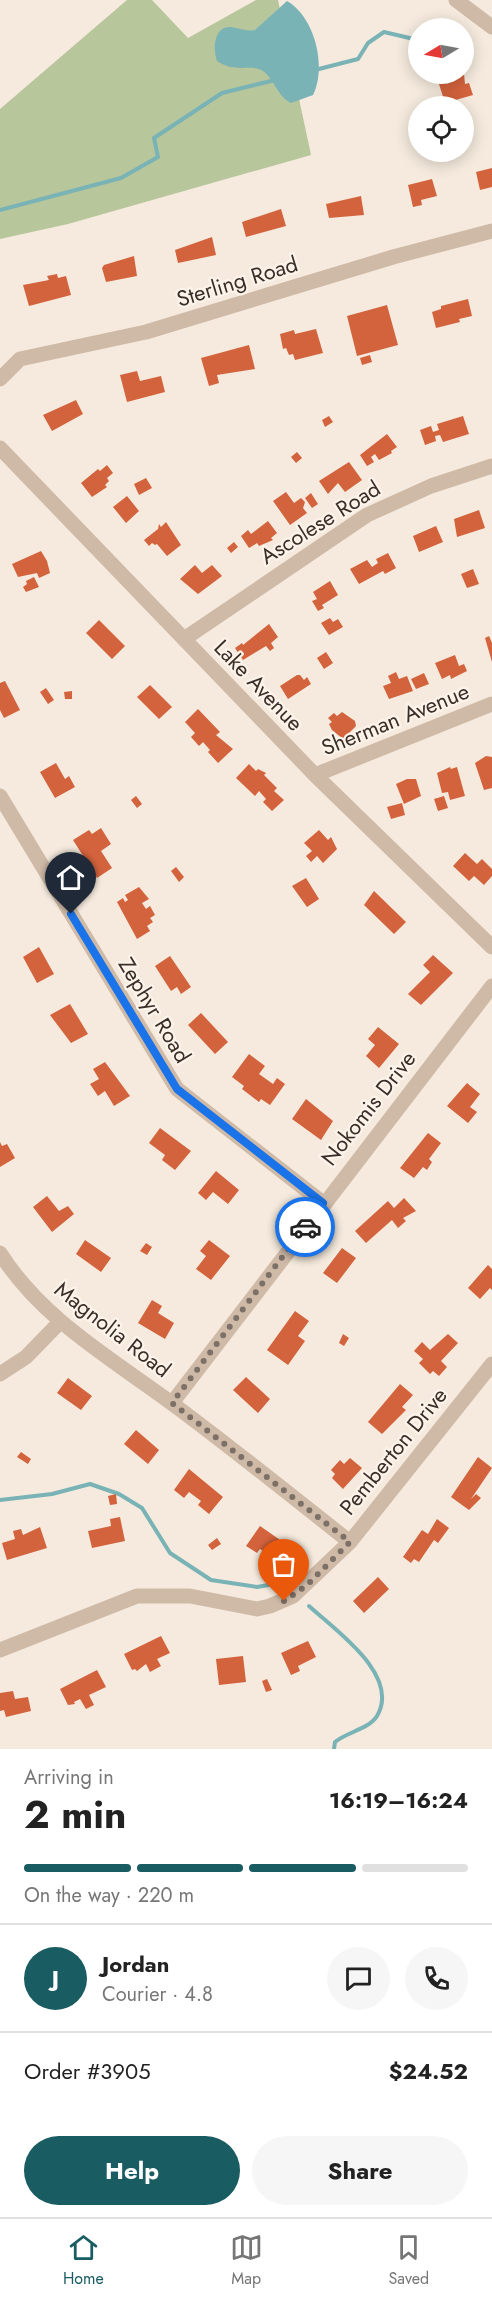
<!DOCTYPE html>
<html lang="en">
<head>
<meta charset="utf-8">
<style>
	:root { --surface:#fff; --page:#f6f6f6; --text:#222; --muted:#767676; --line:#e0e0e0; --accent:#195c62 }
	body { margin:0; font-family:Jost,sans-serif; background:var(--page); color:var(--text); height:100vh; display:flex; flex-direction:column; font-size:22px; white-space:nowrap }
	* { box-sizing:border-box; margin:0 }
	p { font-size:20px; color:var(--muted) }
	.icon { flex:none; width:33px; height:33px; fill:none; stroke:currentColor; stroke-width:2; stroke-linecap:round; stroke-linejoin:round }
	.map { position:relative; height:1749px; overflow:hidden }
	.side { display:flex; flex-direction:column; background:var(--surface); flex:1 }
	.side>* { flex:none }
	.needle { width:39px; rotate:260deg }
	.tools { position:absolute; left:408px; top:18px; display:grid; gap:12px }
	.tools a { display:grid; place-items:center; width:66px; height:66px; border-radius:50%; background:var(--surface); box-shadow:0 3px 15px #0003; font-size:30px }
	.pin { position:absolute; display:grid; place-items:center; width:51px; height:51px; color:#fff; margin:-62px -26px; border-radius:50% 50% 50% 0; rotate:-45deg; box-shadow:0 0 6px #0007 }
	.pin .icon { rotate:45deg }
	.courier { position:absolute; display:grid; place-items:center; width:60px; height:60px; margin:-30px; border:4px solid #1a73e8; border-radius:50%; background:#fff; color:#222; box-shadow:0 2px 8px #0007 }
	.summary em { font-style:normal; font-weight:700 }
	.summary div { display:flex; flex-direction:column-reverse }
	.summary { display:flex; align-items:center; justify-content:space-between; height:102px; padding:0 24px }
	h1 { font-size:39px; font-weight:700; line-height:45px }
	.bar { display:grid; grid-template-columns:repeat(4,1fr); gap:9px 6px; align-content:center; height:72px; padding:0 24px }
	.bar i { height:8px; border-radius:4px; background:var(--line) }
	.bar .on { background:var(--accent) }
	.bar p { grid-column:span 4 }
	.line { display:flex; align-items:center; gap:15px; padding:0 24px; border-top:2px solid var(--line) }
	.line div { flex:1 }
	.round { display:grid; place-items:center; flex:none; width:63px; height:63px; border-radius:32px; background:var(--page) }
	.cta { display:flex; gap:12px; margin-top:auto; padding:12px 24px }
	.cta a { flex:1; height:69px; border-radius:36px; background:var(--accent); color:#fff; font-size:24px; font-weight:700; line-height:69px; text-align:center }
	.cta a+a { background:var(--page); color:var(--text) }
	.tab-bar { display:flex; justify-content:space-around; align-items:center; height:84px; border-top:2px solid var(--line); background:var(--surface); font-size:16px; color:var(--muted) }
	.tab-bar a { display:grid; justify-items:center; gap:3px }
	.tab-bar .on { color:var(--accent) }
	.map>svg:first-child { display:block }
</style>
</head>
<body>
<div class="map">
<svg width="492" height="1749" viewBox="0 0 492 1749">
	<rect width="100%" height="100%" fill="#f5eadd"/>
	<path fill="#b7c69b" d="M127 0H152L188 38 256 0H278L311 155 68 224 0 239V109Z"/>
	<path fill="#79b3b6" d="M287 1C315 17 327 67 313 95L291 103C277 96 275 80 263 71 250 63 236 74 217 61 213 50 213 26 231 27 239 28 246 32 255 30Z"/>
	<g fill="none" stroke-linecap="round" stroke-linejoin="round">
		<path stroke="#79b3b6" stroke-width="4" d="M451 28H453
			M315 70 358 59 368 43 384 32 418 40
			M0 210 121 178 158 157 154 138 222 93 275 80
			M0 1500 52 1494 90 1484 119 1494 142 1508 170 1553 211 1580 257 1587 286 1582
			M309 1606C335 1630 401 1675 377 1716 369 1729 347 1732 335 1742L334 1749"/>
	</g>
	<path fill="#d3633d" d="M447 74H464L465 84 469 83 473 95 445 103 438 81 449 78Z
		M492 168V187L480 190 476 172Z
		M432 179 437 196 421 200 422 205 413 207 408 185Z
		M361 196 364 215 329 218 326 204Z
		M281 209 286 226 246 237 242 222Z
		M212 237 216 255 178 263 175 250Z
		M134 256 137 276 106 282 102 268 104 265Z
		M57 274 58 278 66 276 71 295 29 306 23 285 49 280 47 276Z
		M468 299 472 316 459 319 460 322 436 328 432 312 441 309V306Z
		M387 305 398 345 357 356 347 316Z
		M316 329 323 353 295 360 293 354 289 355 286 348 283 349 280 334 294 330 295 334Z
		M249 345 255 369 217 375 219 383 209 386 201 358Z
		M370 355 372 362 362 365 360 358Z
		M137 371 140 381 161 376 165 392 127 402 120 375Z
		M76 400 83 414 52 431 43 415Z
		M329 416 333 422 325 427 322 420Z
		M463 416 469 434 443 442 440 435 435 436 436 441 425 445 420 430 431 426 433 432 439 430 437 424Z
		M387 434 397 447 391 451 392 453 379 460 375 454 371 457 374 462 367 466 360 455Z
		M297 452 302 458 296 463 291 457Z
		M349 462 362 480 345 492 338 483 328 494 319 481Z
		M107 465 113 473 107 478 109 481 105 485 107 487 92 497 81 483 98 469 100 471Z
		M146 478 152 488 139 495 134 484Z
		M286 492 294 503 301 498 305 502 303 508 307 513 290 525 273 501Z
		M311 493 318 504 312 508 305 498Z
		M127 496 139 511 126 523 113 507Z
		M479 510 485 528 457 537 454 519Z
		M268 521 277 533 271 538 273 540 259 546 257 543 249 548 241 536 248 530 251 534Z
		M166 522 181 545 167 556 157 544 155 545 152 543 149 546 144 540 158 529 159 524 161 527Z
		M436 526 443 542 419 552 413 536Z
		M234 542 238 547 231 553 227 548Z
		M41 551 47 561 50 573 39 578 37 573 18 577 12 564Z
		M388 553 396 568 385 574 383 571 359 584 350 569 367 560 372 567 378 563 376 559Z
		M195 565 202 573 212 565 222 576 198 594 180 579Z
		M473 569 479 584 467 588 461 574Z
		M34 577 39 587 26 592 23 587 27 584 26 581Z
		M330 581 338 595 322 605 324 608 318 611 312 601 317 599 313 592Z
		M330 618 333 622 338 619 343 627 329 635 321 623Z
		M99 620 125 646 112 659 86 633Z
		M269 624 278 637 271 643 274 648 270 651 266 646 243 660 235 648 242 643 243 645Z
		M489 636 492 643V662L485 638Z
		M326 652 333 663 324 669 317 658Z
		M455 655 459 666 464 664 467 671 451 679 450 675 442 679 435 663Z
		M396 672 399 679 407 676 413 691 389 699 383 686 391 683 388 676Z
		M424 673 429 684 416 689 411 679Z
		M297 675H300L304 680 307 677 311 684 288 699 280 686Z
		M5 681 20 710 4 718 0 710V683Z
		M150 685 172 707 159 719 137 697Z
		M46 688 54 700 48 704 40 692Z
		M72 691V699H65L64 692Z
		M198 709 220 732 216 735 233 749 218 763 208 752 210 750 203 742 199 746 191 737 195 733 185 722Z
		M342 712 355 721 356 726 343 739 332 730 329 724 332 722 328 718 334 713 337 716Z
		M486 756 492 757V788L484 790 475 763Z
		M56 763 65 779 69 776 75 787 55 798 40 772Z
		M249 764 256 771 258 769 266 773 264 775 277 788 274 791 284 800 272 811 263 802 266 799 259 791 255 796 236 778Z
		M450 767 451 769 457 767 465 796 450 800 448 792 442 793 437 773Z
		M407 779H416L421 796 404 804 396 784Z
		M136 796 142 804 137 808 131 800Z
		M444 796 448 808 438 811 434 799Z
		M402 803 405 815 391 819 387 807Z
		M101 828 111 844 101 851 112 868 97 878 73 840 89 830 92 834Z
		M319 830 328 840 331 837 337 849 323 863 317 856 311 862 306 856 312 851 304 843Z
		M465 853 477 864 482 859 492 869V876L484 885 474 876 469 881 453 866Z
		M176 867 184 877 179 882 171 871Z
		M306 878 319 899 307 907 292 886Z
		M139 887 149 899 142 903 146 909 150 906 155 915 150 918 153 922 147 926 150 931 137 939 117 902 123 898 125 902 128 900 125 895Z
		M374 891 406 922 394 934 364 905Z
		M39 947 54 974 37 983 23 957Z
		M433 955 453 973 421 1005 408 994 430 972 423 965Z
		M170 956 191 987 181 994 177 987 171 991 155 966Z
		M70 1004 88 1034 71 1043 50 1015Z
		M201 1013 228 1042 215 1054 188 1025Z
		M378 1027 399 1044 379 1068 366 1056 375 1045 368 1039Z
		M249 1054 265 1066 259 1074 273 1084 277 1078 285 1084 270 1105 261 1099 259 1102 242 1089 244 1086 232 1077Z
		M105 1062 130 1096 114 1106 105 1091 98 1096 90 1084 99 1079 93 1069Z
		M467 1083 480 1094 470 1107 477 1112 468 1123 447 1106Z
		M306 1099 333 1121 321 1140 292 1119Z
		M160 1128 191 1151 175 1170 162 1160 165 1155 149 1143Z
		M428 1133 441 1143 429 1159 432 1162 427 1170 423 1167 414 1178 400 1168Z
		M0 1142 2 1146 7 1144 15 1158 0 1167Z
		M216 1171 239 1190 228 1204 213 1192 206 1200 198 1193Z
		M47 1196 59 1211 68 1206 74 1214 52 1232 33 1207Z
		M404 1198 416 1211 403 1218 406 1221 398 1228 392 1220 366 1243 355 1231 388 1201 394 1208Z
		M85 1240 111 1258 101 1272 76 1254Z
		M209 1240 230 1256 211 1280 196 1269 206 1256 200 1251Z
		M146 1243 152 1247 147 1255 140 1251Z
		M342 1248 356 1258 337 1283 323 1273Z
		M488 1265 492 1269V1290L490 1288 480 1299 468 1288Z
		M152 1300 162 1306 158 1313 174 1323 165 1339 138 1323Z
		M295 1311 309 1321 298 1336 305 1341 288 1365 267 1350Z
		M343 1334 349 1338 344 1346 339 1343Z
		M448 1334 458 1343 441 1361 447 1367 439 1376 433 1371 430 1374 419 1363 423 1359 414 1351 422 1342 430 1350Z
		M246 1377 270 1399 258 1413 233 1390Z
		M68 1378 92 1396 81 1410 57 1393Z
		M400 1384 413 1395 402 1407 406 1410 382 1434 368 1422Z
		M136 1430 159 1450 148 1464 124 1444Z
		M21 1452 31 1459 28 1464 17 1457Z
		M478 1457 492 1468 471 1499 476 1494 481 1498 469 1510 451 1497Z
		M350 1458 362 1468 343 1489 332 1478 335 1474 331 1470 340 1460 344 1464Z
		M189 1469 223 1497 209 1514 198 1505 201 1501 189 1492 184 1498 174 1490Z
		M116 1494 117 1504 110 1505 108 1496Z
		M120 1517 125 1541 92 1548 88 1531 111 1526 110 1519Z
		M437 1519 449 1528 438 1543 434 1540 419 1562 414 1559 411 1563 403 1557 422 1530 428 1534Z
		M260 1526 286 1544 275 1559 260 1549 257 1553 246 1546Z
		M40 1527 47 1548 7 1560 2 1543 15 1539 13 1531 21 1529 23 1535Z
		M217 1538 221 1544 212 1550 208 1545Z
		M378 1577 389 1589 364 1613 353 1601Z
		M161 1636 170 1653 157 1659 161 1666 150 1672 146 1664 137 1671 135 1669 132 1670 124 1654Z
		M308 1641 316 1657 298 1666 300 1671 291 1675 281 1653Z
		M243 1656 246 1682 219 1685 216 1659Z
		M97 1670 106 1687 89 1695 94 1705 86 1709 80 1699 74 1702 75 1704 68 1705 60 1689Z
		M267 1679 272 1690 266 1692 262 1681Z
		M13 1691 15 1699 28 1697 31 1711 6 1717 4 1710 0 1711V1693Z"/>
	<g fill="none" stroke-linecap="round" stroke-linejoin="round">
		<path stroke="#cfbaa7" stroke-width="15" d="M456 0 492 27
			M0 379 20 359 146 332 393 257 492 231
			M0 448 315 775 492 947
			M184 639 367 515 431 486 492 466
			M315 775 492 704
			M0 796 177 1089 323 1203
			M0 1253C41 1318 109 1357 170 1402 231 1447 290 1495 350 1542
			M0 1374 26 1357 60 1322
			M172 1403 492 986
			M0 1650 137 1596H190L257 1609 270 1606 293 1596 350 1542 492 1364"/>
	</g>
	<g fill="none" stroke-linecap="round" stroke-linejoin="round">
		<path stroke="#7c7067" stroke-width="6" stroke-dasharray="0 10.8" d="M284 1601 306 1586 350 1542 172 1403 305 1227"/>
		<path stroke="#1a73e8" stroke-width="8" d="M71 914 177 1089 323 1203 305 1227"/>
	</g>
	<g text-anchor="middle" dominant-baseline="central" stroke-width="4.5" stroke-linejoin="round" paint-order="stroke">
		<g font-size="22" fill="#3b2e28" stroke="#fcf4eb">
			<text transform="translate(237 281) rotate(-17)">Sterling Road</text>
			<text transform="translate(320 522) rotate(-32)">Ascolese Road</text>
			<text transform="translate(259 685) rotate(46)">Lake Avenue</text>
			<text transform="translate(395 719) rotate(-22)">Sherman Avenue</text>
			<text transform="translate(155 1010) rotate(59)">Zephyr Road</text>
			<text transform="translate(368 1108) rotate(-52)">Nokomis Drive</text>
			<text transform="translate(113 1329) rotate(38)">Magnolia Road</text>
			<text transform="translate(393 1451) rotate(-51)">Pemberton Drive</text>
		</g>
	</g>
</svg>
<div class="tools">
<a><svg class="needle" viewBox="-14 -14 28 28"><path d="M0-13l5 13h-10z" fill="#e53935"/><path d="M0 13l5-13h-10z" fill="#767676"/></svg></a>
<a><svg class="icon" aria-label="locate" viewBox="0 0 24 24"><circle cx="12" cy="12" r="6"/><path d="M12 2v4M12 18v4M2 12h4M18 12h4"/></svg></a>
</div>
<div class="pin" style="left:284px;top:1601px;background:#ea580c"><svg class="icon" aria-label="bag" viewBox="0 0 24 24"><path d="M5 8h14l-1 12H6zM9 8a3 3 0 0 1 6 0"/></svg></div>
<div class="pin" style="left:71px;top:914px;background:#1f2937"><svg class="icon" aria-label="home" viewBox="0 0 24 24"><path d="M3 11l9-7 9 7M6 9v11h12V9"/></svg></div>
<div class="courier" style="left:305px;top:1227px"><svg class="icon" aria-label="car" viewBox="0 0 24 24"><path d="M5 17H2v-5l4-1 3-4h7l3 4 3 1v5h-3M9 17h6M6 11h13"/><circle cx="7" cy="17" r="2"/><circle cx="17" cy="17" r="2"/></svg></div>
</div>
<section class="side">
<div class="summary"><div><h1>2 min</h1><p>Arriving in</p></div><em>16:19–16:24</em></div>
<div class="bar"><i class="on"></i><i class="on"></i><i class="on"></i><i></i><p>On the way · 220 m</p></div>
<div class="line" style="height:108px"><b class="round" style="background:var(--accent);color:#fff">J</b><div><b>Jordan</b><p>Courier · 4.8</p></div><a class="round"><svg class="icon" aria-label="chat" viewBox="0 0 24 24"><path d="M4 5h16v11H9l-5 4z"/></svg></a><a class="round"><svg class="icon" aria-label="phone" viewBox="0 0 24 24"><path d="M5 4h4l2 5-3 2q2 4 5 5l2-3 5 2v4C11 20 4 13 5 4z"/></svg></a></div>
<div class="line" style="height:78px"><div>Order #3905</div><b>$24.52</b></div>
<div class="cta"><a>Help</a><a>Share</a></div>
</section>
<nav class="tab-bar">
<a class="on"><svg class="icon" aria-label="home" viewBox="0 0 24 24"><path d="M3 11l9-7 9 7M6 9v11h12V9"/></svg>Home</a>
<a><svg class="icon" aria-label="map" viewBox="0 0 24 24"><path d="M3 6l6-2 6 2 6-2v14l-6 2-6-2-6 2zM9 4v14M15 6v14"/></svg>Map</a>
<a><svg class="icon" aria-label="saved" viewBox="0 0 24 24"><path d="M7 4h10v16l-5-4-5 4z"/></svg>Saved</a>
</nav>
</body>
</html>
